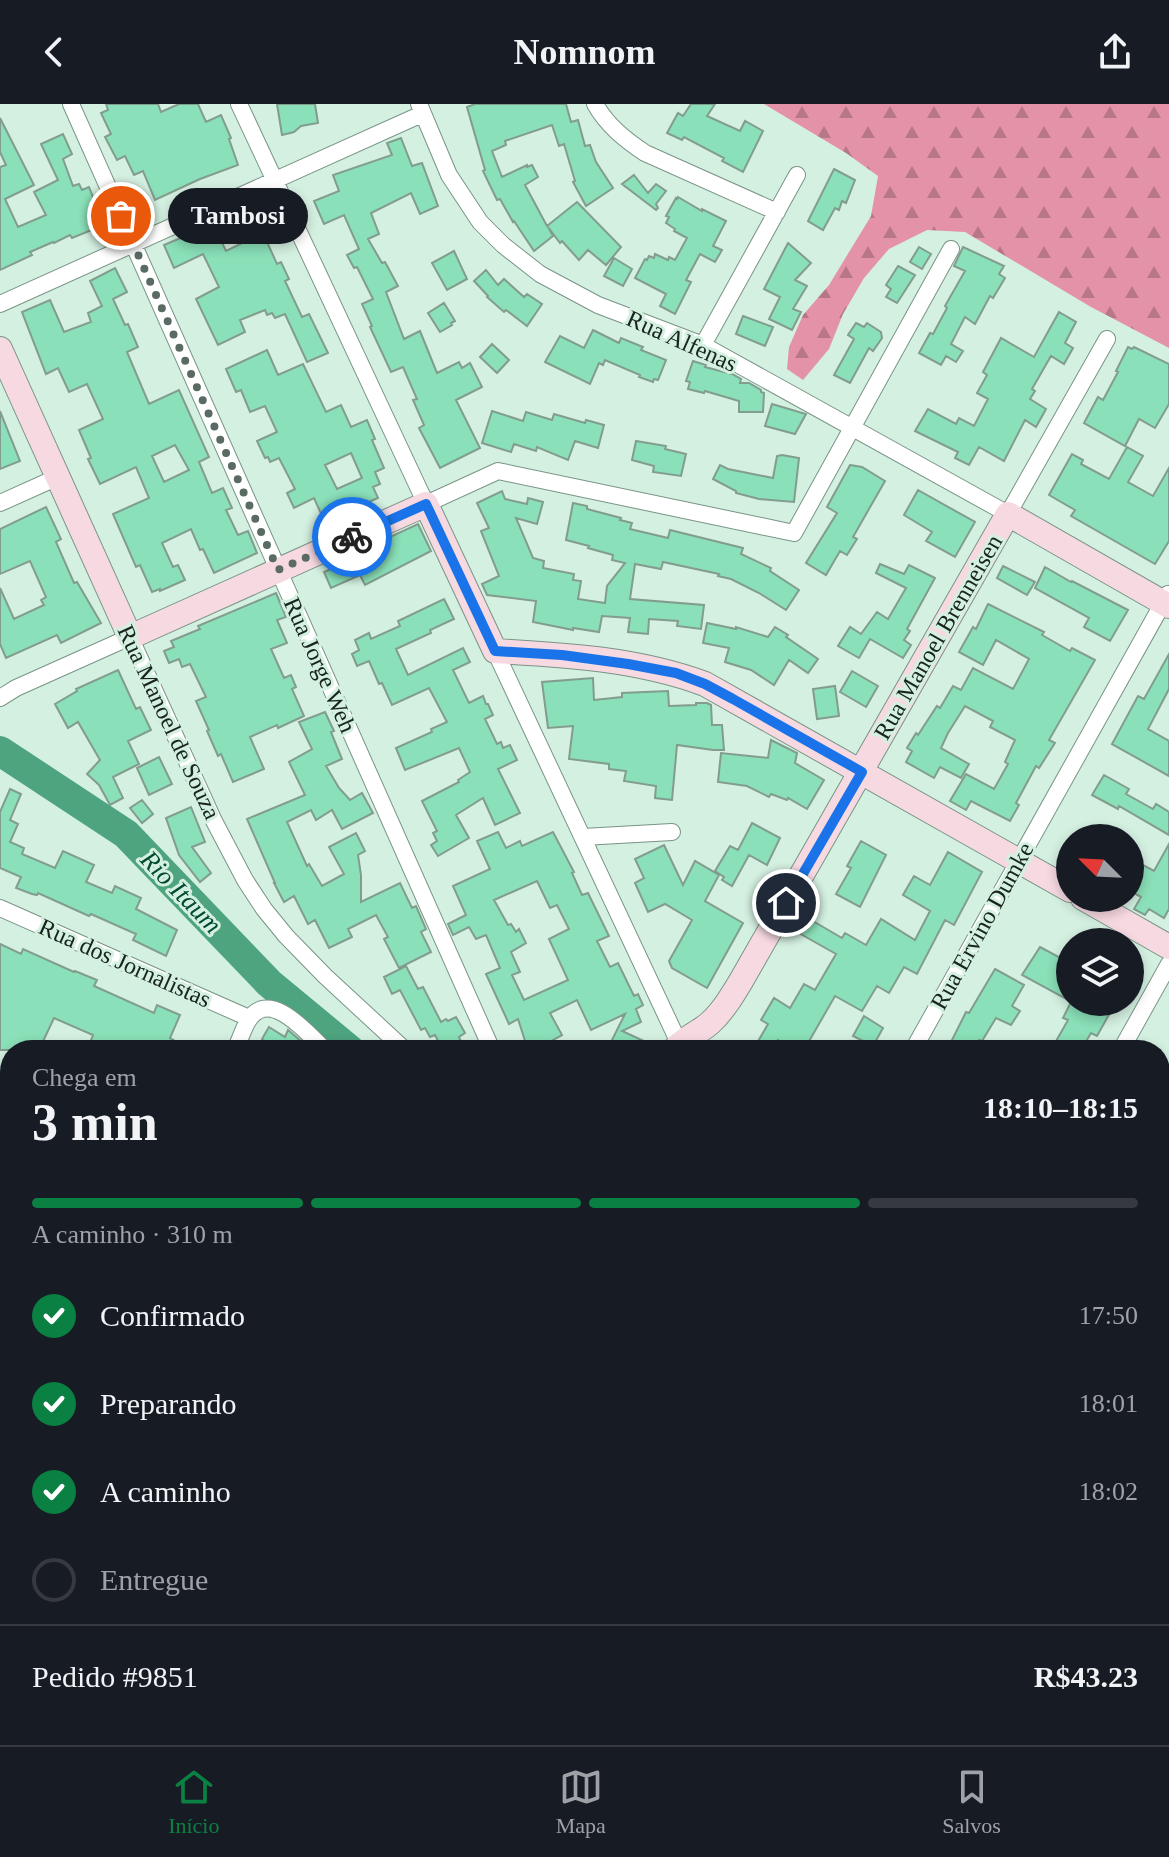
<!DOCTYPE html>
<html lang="pt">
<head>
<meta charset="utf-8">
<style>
	:root { --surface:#171b24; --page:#242831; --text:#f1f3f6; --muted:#9ea1a6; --line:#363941; --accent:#0b8043 }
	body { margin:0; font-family:Georgia,serif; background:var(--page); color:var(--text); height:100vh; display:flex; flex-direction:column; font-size:30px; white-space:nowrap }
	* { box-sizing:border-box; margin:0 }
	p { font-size:26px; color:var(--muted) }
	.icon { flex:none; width:44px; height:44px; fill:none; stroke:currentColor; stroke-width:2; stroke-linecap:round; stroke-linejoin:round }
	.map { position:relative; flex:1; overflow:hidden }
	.details { position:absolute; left:0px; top:936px; width:1170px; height:706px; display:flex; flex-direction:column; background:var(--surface); border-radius:32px 32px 0 0; box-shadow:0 4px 12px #0003 }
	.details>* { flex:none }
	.needle { width:52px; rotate:294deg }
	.tools { position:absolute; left:1056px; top:720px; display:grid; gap:16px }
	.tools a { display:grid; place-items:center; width:88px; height:88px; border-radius:50%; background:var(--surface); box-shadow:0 4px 12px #0003; font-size:40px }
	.pin { position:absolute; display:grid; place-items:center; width:68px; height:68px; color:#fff; margin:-34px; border:4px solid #fff; border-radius:50%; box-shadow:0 2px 8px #0007 }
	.courier { position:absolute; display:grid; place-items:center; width:80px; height:80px; margin:-40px; border:6px solid #1a73e8; border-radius:50%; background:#fff; color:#222; box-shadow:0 2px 10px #0007 }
	.bubble { position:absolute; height:56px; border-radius:28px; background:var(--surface); box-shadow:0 4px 12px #0003; font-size:26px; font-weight:700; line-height:56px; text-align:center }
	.headline em { font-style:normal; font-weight:700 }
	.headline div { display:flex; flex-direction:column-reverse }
	.headline { display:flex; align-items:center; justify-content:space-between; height:136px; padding:0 32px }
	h1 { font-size:52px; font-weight:700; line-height:60px }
	.bar { display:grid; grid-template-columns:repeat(4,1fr); gap:12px 8px; align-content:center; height:96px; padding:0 32px }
	.bar i { height:10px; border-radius:6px; background:var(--line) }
	.bar .selected { background:var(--accent) }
	.bar p { grid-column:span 4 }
	.line { display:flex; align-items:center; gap:20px; padding:0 32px; border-top:2px solid var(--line) }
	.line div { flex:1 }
	ol { padding:0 32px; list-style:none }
	li { display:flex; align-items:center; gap:24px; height:88px }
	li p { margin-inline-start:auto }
	li .icon { padding:8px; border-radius:50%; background:var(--accent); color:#fff; stroke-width:4 }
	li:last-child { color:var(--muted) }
	li i { width:44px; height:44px; border:4px solid var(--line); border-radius:50% }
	header { display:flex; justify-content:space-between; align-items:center; height:104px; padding:0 32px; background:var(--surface); font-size:36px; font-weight:700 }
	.dock { display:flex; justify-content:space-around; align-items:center; height:112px; border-top:2px solid var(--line); background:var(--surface); font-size:22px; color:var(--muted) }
	.dock a { display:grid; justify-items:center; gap:4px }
	.dock .selected { color:var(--accent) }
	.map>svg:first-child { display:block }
</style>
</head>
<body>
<header><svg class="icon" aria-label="back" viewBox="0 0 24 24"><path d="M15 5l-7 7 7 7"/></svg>Nomnom<svg class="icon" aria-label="share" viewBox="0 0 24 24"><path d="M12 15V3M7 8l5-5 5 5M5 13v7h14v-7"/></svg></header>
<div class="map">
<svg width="1169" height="1641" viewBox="0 0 1169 1641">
	<defs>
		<pattern id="forest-firs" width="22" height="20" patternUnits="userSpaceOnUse" patternTransform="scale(2)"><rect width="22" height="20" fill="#e492a7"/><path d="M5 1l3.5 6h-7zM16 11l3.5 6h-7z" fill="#b87787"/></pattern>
	</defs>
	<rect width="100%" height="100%" fill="#d4f0e1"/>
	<path fill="url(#forest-firs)" d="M764 0H1169V244L1091 203 965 128 927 126 889 145 864 174 843 210 829 245 803 276 787 265 789 243 803 211 829 181 871 112 878 72 846 49Z
		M10 1505V1632H751L748 1641H0V1527Z"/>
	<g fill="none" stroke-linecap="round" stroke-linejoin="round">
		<path stroke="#4ea47f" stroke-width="30" d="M0 647 126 730 269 879 350 946
			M1160 1288 1169 1287"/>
	</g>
	<path fill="#8ae0b8" stroke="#829c8e" stroke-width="2" fill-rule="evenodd" d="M106 0H158L161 8 179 0H198L206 18 221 11 231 34 229 35 238 61 200 75 155 96 143 67 134 71 125 52 117 56 105 33 111 30 101 9 108 6Z
		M277 0H315L318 19 301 22 294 28 282 31Z
		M475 0H566L571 18 578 16 585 42 590 41 596 58 613 84 586 102 573 78 575 77 564 40 559 42 552 21 505 37 506 41 492 47 502 73 527 61V63L532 61 538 73 525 81 547 122 577 98 621 143 606 161 588 146 579 156 562 137 560 139 548 123 553 132 534 147 514 117 513 118 500 95 497 96 483 67 485 66 467 3Z
		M691 0H715L707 12 740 27 745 17 763 27 743 68 722 57 724 54 684 33 682 36 667 29 678 9 683 12Z
		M0 14 34 81 5 95 18 123 46 111 34 88 58 76 41 40 63 30 72 50 63 55 73 82 79 80 82 86 89 83 104 121 72 134 70 131 54 139 53 138 30 148 32 151 0 166V63L6 61 0 48Z
		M401 34 412 62 422 59 438 102 420 110 411 89 371 109 379 130 368 135 382 159 385 158 398 182 386 188 404 235 420 227 437 269 459 258 462 264 470 259 482 283 456 296 480 344 440 364 419 324 424 321 413 296 417 295 403 263 391 268 370 223 372 222 362 200 373 195 357 163 354 164 347 151 359 145 344 111 324 120 314 97 339 87 333 71 392 51 387 39Z
		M834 65 855 76 846 99 842 97 839 106 835 104 823 126 808 117Z
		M634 71 648 89 656 80 666 87 656 100 658 104 656 106 622 80Z
		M678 93 702 107V105L726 117 713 142 722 146 715 158 700 150 686 176 691 178 675 210 660 202 666 190 635 174 645 155 647 156 649 152 654 154 655 150 668 156 669 153 675 156 687 134 674 127 675 125 666 119 669 113 666 112 676 94 677 95Z
		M213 120 226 147 263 129 277 160 281 158 289 175 285 177 302 213 309 210 328 249 307 258 285 210 275 214 272 209 267 211 265 206 240 216 245 228 218 241 196 195 219 183 203 150 174 164 164 141Z
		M788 139 811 159 795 176 807 182 793 205 801 208 792 226 769 215 780 193 764 185Z
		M919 143 931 150 922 165 910 158Z
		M963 143 1004 162 999 170 1005 174 993 194 990 192 975 220 965 213 951 240 963 247 956 258 946 252 941 261 919 249 930 229 933 230 947 204 945 202 965 167 954 162Z
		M454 147 467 175 447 186 432 159Z
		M614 154 632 165 623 182 604 172Z
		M898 162 915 171 897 199 886 193 891 185 886 181Z
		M115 164 127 188 113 195 125 221 128 220 138 243 127 248 149 300 179 286 209 353 199 358 212 389 223 384 232 404 226 406 238 431 248 427 257 449 214 469 203 445 200 446 191 425 162 439 173 463 178 461 185 476 160 487V485L152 488 140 461 136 463 113 410 149 394 136 363 100 380 88 355 91 354 79 326 103 315 87 280 69 288 58 264 46 270 22 208 50 196 64 228 91 218 88 209 102 202 90 177ZM175 341 189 366 164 378 152 352Z
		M486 166 498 181 504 175 524 193 527 190 542 200 527 222 506 206 504 208 487 193 488 192 474 177Z
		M444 199 455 217 451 219 452 221 440 228 428 209Z
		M1059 208 1076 218 1065 239 1073 244 1064 260 1051 252 1032 285 1035 287 1030 295 1046 305 1036 323 1025 316 1004 357 979 343 969 361 955 354 958 348 915 327 928 305 956 320 959 314 974 322 988 295 977 289 987 271 983 268 1001 234 1034 253Z
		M743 212 773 223 765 242 736 230Z
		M856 219 864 223 867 219 881 228 882 234 873 247 869 244 850 279 834 271 854 235 848 231Z
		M593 226 619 239 621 234 643 243 641 246 666 256 658 276 654 275 653 278 639 273 640 271 605 256 603 261 599 259 590 280 545 258 560 232 584 244Z
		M492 240 509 256 497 269 480 253Z
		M1128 243 1132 245 1134 243 1169 260V300L1155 324 1139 315 1125 342 1084 319 1098 293 1103 296 1118 268 1116 267Z
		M267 246 278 271 303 260 326 308 341 301 351 323 367 316 375 335 372 336 384 364 375 368 380 380 373 383 378 394 339 411 337 408 323 414 314 394 294 404 287 389 295 385 279 354 270 358 268 353 265 354 257 337 277 328 265 302 250 308 241 286 236 288 226 265ZM351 349 362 374 337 385 325 361Z
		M693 257 706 261 705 263 732 270 741 275 740 279H749L761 286V288L764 289 763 308H739V297L705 287 704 289 688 285 690 278 686 277Z
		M772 300 806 310 795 330 765 322Z
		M0 307 20 357 0 365Z
		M492 307 523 317 526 308 552 316 554 310 585 319 586 316 604 321 598 344 575 337 568 356 537 343 536 347 514 340 511 348 482 339Z
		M636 337 666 342 665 345 686 350 681 372 653 368 654 362 632 356Z
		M1127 343 1143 352 1128 378 1153 392 1169 364V437L1155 460 1071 412 1075 406 1049 391 1072 350 1083 356 1081 360 1109 375Z
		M782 351 799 354 794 398 759 395 736 389V387L713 375 720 361 728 365 773 374 777 352Z
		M850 361 862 363 885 377 853 433 857 435 847 451 840 447 826 471 806 459 837 409 827 403Z
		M918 386 975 418 955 453 926 437 932 428 904 411Z
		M502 387 505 395 527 400 528 394 543 398 537 420 516 414 533 454 544 457 543 464 574 470 573 476 581 477 578 495 605 499 607 482 625 459 612 456 613 451 588 444 589 442 566 436 573 399 587 402V405L621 414 620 416 632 419 630 425 668 434 670 426 743 444 741 450 771 464 770 467 799 486 786 506 759 489 731 475 718 472 719 470 663 458 661 465 635 460 630 495 704 501 701 525 677 522 678 517 649 515 648 530 628 528 630 514 602 512 599 528 573 524V526L533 518 536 497 487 491 482 480 499 472 481 427 489 424 477 399Z
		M46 403 61 435 56 438 74 479 77 478 101 519 61 539 57 531 6 554 0 540V484L14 515 44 501 41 496 46 493 30 457 0 470V425Z
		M418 420 431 447 365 481 360 471 331 484 324 468 366 449 364 445Z
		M880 460 904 470 909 461 935 474 907 525 910 527 904 536 911 541 903 554 870 535 859 554 838 542 850 523 861 530 877 508 888 515 906 484 876 469Z
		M1003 462 1035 478 1027 491 997 474Z
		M1045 463 1071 478 1072 477 1128 506 1110 537 1084 523 1089 514 1035 484Z
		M276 489 286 513 277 516 287 539 271 545 284 574 291 571 296 583 292 585 304 612 278 624 277 621 250 633 264 665 233 678 221 650 218 652 207 627 209 626 196 597 206 593 190 560 182 563 179 555 169 559 164 547 174 543 171 537 200 525 198 522Z
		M444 495 454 515 430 526 431 529 396 545 408 571 463 544 470 558 453 566 469 599 483 592 486 600H488L493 611 485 615 497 640 501 638 503 644 510 641 517 656 498 665 520 709 495 721 483 694 456 711 469 734 438 752 431 741 437 737 433 729 437 727 422 697 459 678 458 676 470 668 459 644 405 666 396 644 432 628 431 625 447 618 429 584 392 601 382 579 379 580 369 557 357 562 352 550 359 546 355 536 369 529 371 535 400 522 398 517Z
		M988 500 1044 528 1042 531 1070 547 1072 544 1095 556 1049 636 1055 639 1039 664 1036 662 1016 699 1019 701 1010 717 971 697 966 706 950 697 966 670 994 685 1008 660 1005 658 1015 636 990 623 993 617 965 602 948 629 941 644 969 660 961 674 940 663 934 674 906 658 912 647 907 644 916 629 918 631 937 602 940 604 953 582 961 586 973 564 1013 585 1029 555 996 536 983 561 959 548 973 523 976 525Z
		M707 519 736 525V523L768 533 775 523 788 531 786 533 818 555 808 569 789 556 774 581 751 566 725 558 729 544 703 539Z
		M1169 550V585L1148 625 1169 637V672L1112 640 1138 592 1144 595Z
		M118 566 136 605 140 603 151 626 128 637 139 660 113 673 123 694 110 701 99 681 87 670 100 656 78 618 68 624 55 600 77 587 76 585Z
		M852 567 878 582 866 603 840 588Z
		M593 574 594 596 622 593V589L668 587 669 602 696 601V599H707L711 601 712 621H722L724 646H713L677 641 672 696 655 694 656 682 624 677 626 667 609 665V660L569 655 573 622 548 624 542 578Z
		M835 582 839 612 817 615 813 585Z
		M325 608 334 627 331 628 342 655 326 662 339 684 350 696 362 689 373 709 342 725 332 706 316 716 311 706 287 718 307 762 309 760 322 782 344 770 329 743 356 729 365 747 358 751 361 771V798L400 779 412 804 416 802 426 825 421 828 431 848 399 864 384 835 388 833 376 811 348 825 352 833 329 844 315 816 308 820 294 792 284 798 274 779H275L247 715 305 691 289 658 312 645 299 618Z
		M771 636 797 649 795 659 824 676 807 705 788 694 787 696 771 690 769 693 747 682 718 678 721 649 768 654Z
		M159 653 172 680 149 691 137 664Z
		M1104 671 1129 685 1126 690 1153 705 1156 700 1169 708V731L1119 702 1118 705 1092 691Z
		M10 685 21 690 10 716 18 720 10 738 24 744 22 750 55 764 63 747 94 761 86 778 112 789 115 782 141 794 136 805 177 826 166 852 133 836 136 830 91 810 89 812 38 789 37 791 32 790 16 784 21 773 0 764V708Z
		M142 696 153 710 142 719 130 704Z
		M191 703 205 738 192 743 211 769 200 778 179 751 166 714Z
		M752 719 780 734 767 761 749 751 732 782 722 776 724 773 715 767 730 742 738 746Z
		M498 728 506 744 520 737 522 742 553 728 574 768 572 769 582 791 588 789 609 832 597 837 610 863 618 859 634 892 638 890 643 901 636 905 641 918 622 927 659 944V946H607L625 910 591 926 577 896 550 909 562 931 546 940 547 942 528 946 518 915 509 920 486 870 500 864 486 831 476 835 469 823 453 831 448 820 466 811 453 782 490 765 477 737ZM537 777 550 804 557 801 569 825 549 835 568 876 524 896 512 871 520 868 511 848 526 839 519 825 516 828 511 820 508 821 494 796Z
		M861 737 886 751 860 803 836 790 851 764 847 762Z
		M1169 740V805L1164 814 1149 805 1145 811 1134 805 1141 793 1130 787V754L1154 767Z
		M664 741 683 781 695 757 719 771 705 797 743 819 707 884 672 864 669 857 692 816 665 800 648 808 635 779 644 774 635 755Z
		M948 748 982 768 954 821 945 816 917 870 904 863 889 889 877 882 862 907 835 892 804 946H794L778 936 772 946H753L768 920 761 916 774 894 790 904 804 880 815 886 836 850 797 828 806 813 842 834 845 829 866 841 881 815 915 836 930 807 903 791 914 772 930 781Z
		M0 840 21 850 23 845 74 868 75 867 97 876 94 882 154 909 157 901 180 911 170 934 175 937 171 946H128L108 937 105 945 90 939 93 931 54 914 39 946H0Z
		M1040 843 1070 859V897L1022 871Z
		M406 862 418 885 423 883 441 918 446 915 448 917 456 913 465 929 459 933 462 940 452 946H443L435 931 430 933 425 924 421 926 400 886 392 890 384 873Z
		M995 865 1024 881 1012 902 1020 907 1011 921 996 914 982 937 979 936 973 946H947L966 908 969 909Z
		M1071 898H1116L1097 932 1091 929 1081 946H1051L1068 916 1063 914Z
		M864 912 883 924 873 942 853 932Z
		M269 923 285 933 288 926 302 938 299 942 307 946H259L264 937 262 935Z"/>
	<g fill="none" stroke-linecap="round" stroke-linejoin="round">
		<g stroke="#799486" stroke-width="18">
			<path id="street" d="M71 0 492 946
				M239 0 426 400 498 367 794 429 951 145
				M419 0 449 71 480 118 503 141 540 170 598 201 703 241 1008 410 1107 235
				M595 0C607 21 624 35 645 49L777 108
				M0 200 422 10
				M703 241 797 71
				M0 399 58 373
				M495 547 679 939 698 946
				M0 594 16 584 130 533 214 717 245 776 264 805 286 832 325 872 405 946
				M583 733 672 728
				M0 804 249 914
				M235 946C240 936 243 925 248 917 269 882 308 930 325 946
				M913 946 1168 490
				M1121 946 1169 860
				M0 1223 10 1227
				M0 1391 10 1395"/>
		</g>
		<g stroke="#799486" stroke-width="26">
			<path id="secondary" d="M0 245 130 533 426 400 495 547C566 551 638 555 705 580L1070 786
				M1083 794 1169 843
				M674 946C683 934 699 929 710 919 723 907 732 892 741 877L1008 410 1169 502"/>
		</g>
		<g stroke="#fff" stroke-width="28">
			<path id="primary" d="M0 989 10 993
				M0 1028 10 1032
				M1160 1507 1169 1511
				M1160 1543 1169 1547"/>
		</g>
		<use href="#street" stroke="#fff" stroke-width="16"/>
		<use href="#secondary" stroke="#f7d9e2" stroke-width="24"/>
		<use href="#primary" stroke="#efb3c4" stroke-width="26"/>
	</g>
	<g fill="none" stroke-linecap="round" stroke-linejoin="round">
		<path stroke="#5a6b63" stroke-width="8" stroke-dasharray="0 14.4" d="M121 112 278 466 352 433"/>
		<path stroke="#1a73e8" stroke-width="10" d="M352 433 426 400 495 547 562 551 628 560 676 569 705 580 733 595 862 668 786 799"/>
	</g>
	<g text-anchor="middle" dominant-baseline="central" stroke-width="6" stroke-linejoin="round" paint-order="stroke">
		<g font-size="24" fill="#19241f" stroke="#d4f0e1">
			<text transform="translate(682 237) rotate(24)">Rua Alfenas</text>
			<text transform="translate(938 533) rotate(-60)">Rua Manoel Brenneisen</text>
			<text transform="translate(320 561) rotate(66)">Rua Jorge Weh</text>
			<text transform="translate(169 618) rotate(65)">Rua Manoel de Souza</text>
			<text transform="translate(982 822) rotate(-61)">Rua Ervino Dumke</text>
			<text transform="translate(125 859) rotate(24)">Rua dos Jornalistas</text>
		</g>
		<g font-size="26" font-style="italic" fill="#004a31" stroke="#d4f0e1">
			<text transform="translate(181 788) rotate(46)">Rio Itaum</text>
		</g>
	</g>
</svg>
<div class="tools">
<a><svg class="needle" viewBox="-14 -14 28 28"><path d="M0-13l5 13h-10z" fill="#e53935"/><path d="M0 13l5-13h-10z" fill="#9ea1a6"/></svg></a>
<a><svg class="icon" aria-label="layers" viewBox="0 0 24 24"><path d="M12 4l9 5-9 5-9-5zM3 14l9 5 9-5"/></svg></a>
</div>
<div class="pin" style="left:121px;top:112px;background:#ea580c"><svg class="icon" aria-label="bag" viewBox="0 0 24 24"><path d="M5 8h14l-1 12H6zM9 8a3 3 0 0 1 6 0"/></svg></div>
<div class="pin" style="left:786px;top:799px;background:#1f2937"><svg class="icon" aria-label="home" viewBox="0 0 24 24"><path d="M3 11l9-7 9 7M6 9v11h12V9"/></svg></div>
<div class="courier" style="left:352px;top:433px"><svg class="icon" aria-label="bike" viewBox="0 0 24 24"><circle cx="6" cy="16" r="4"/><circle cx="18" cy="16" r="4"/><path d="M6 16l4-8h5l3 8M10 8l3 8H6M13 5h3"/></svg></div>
<div class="bubble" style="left:168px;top:84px;width:140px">Tambosi</div>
<section class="details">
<div class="headline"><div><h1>3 min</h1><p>Chega em</p></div><em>18:10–18:15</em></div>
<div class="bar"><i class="selected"></i><i class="selected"></i><i class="selected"></i><i></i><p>A caminho · 310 m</p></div>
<ol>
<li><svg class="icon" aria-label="check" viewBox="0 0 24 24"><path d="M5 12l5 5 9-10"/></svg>Confirmado<p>17:50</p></li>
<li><svg class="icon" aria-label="check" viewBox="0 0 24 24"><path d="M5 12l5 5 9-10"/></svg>Preparando<p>18:01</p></li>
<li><svg class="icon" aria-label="check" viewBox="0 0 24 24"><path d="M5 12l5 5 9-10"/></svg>A caminho<p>18:02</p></li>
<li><i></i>Entregue</li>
</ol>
<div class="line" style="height:104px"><div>Pedido #9851</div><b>R$43.23</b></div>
</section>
</div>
<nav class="dock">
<a class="selected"><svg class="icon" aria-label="home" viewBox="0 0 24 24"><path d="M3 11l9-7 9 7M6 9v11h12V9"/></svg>Início</a>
<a><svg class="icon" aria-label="map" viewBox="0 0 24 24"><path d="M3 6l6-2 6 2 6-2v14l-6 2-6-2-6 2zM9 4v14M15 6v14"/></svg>Mapa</a>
<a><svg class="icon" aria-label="saved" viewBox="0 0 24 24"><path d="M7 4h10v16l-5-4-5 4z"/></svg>Salvos</a>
</nav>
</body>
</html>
